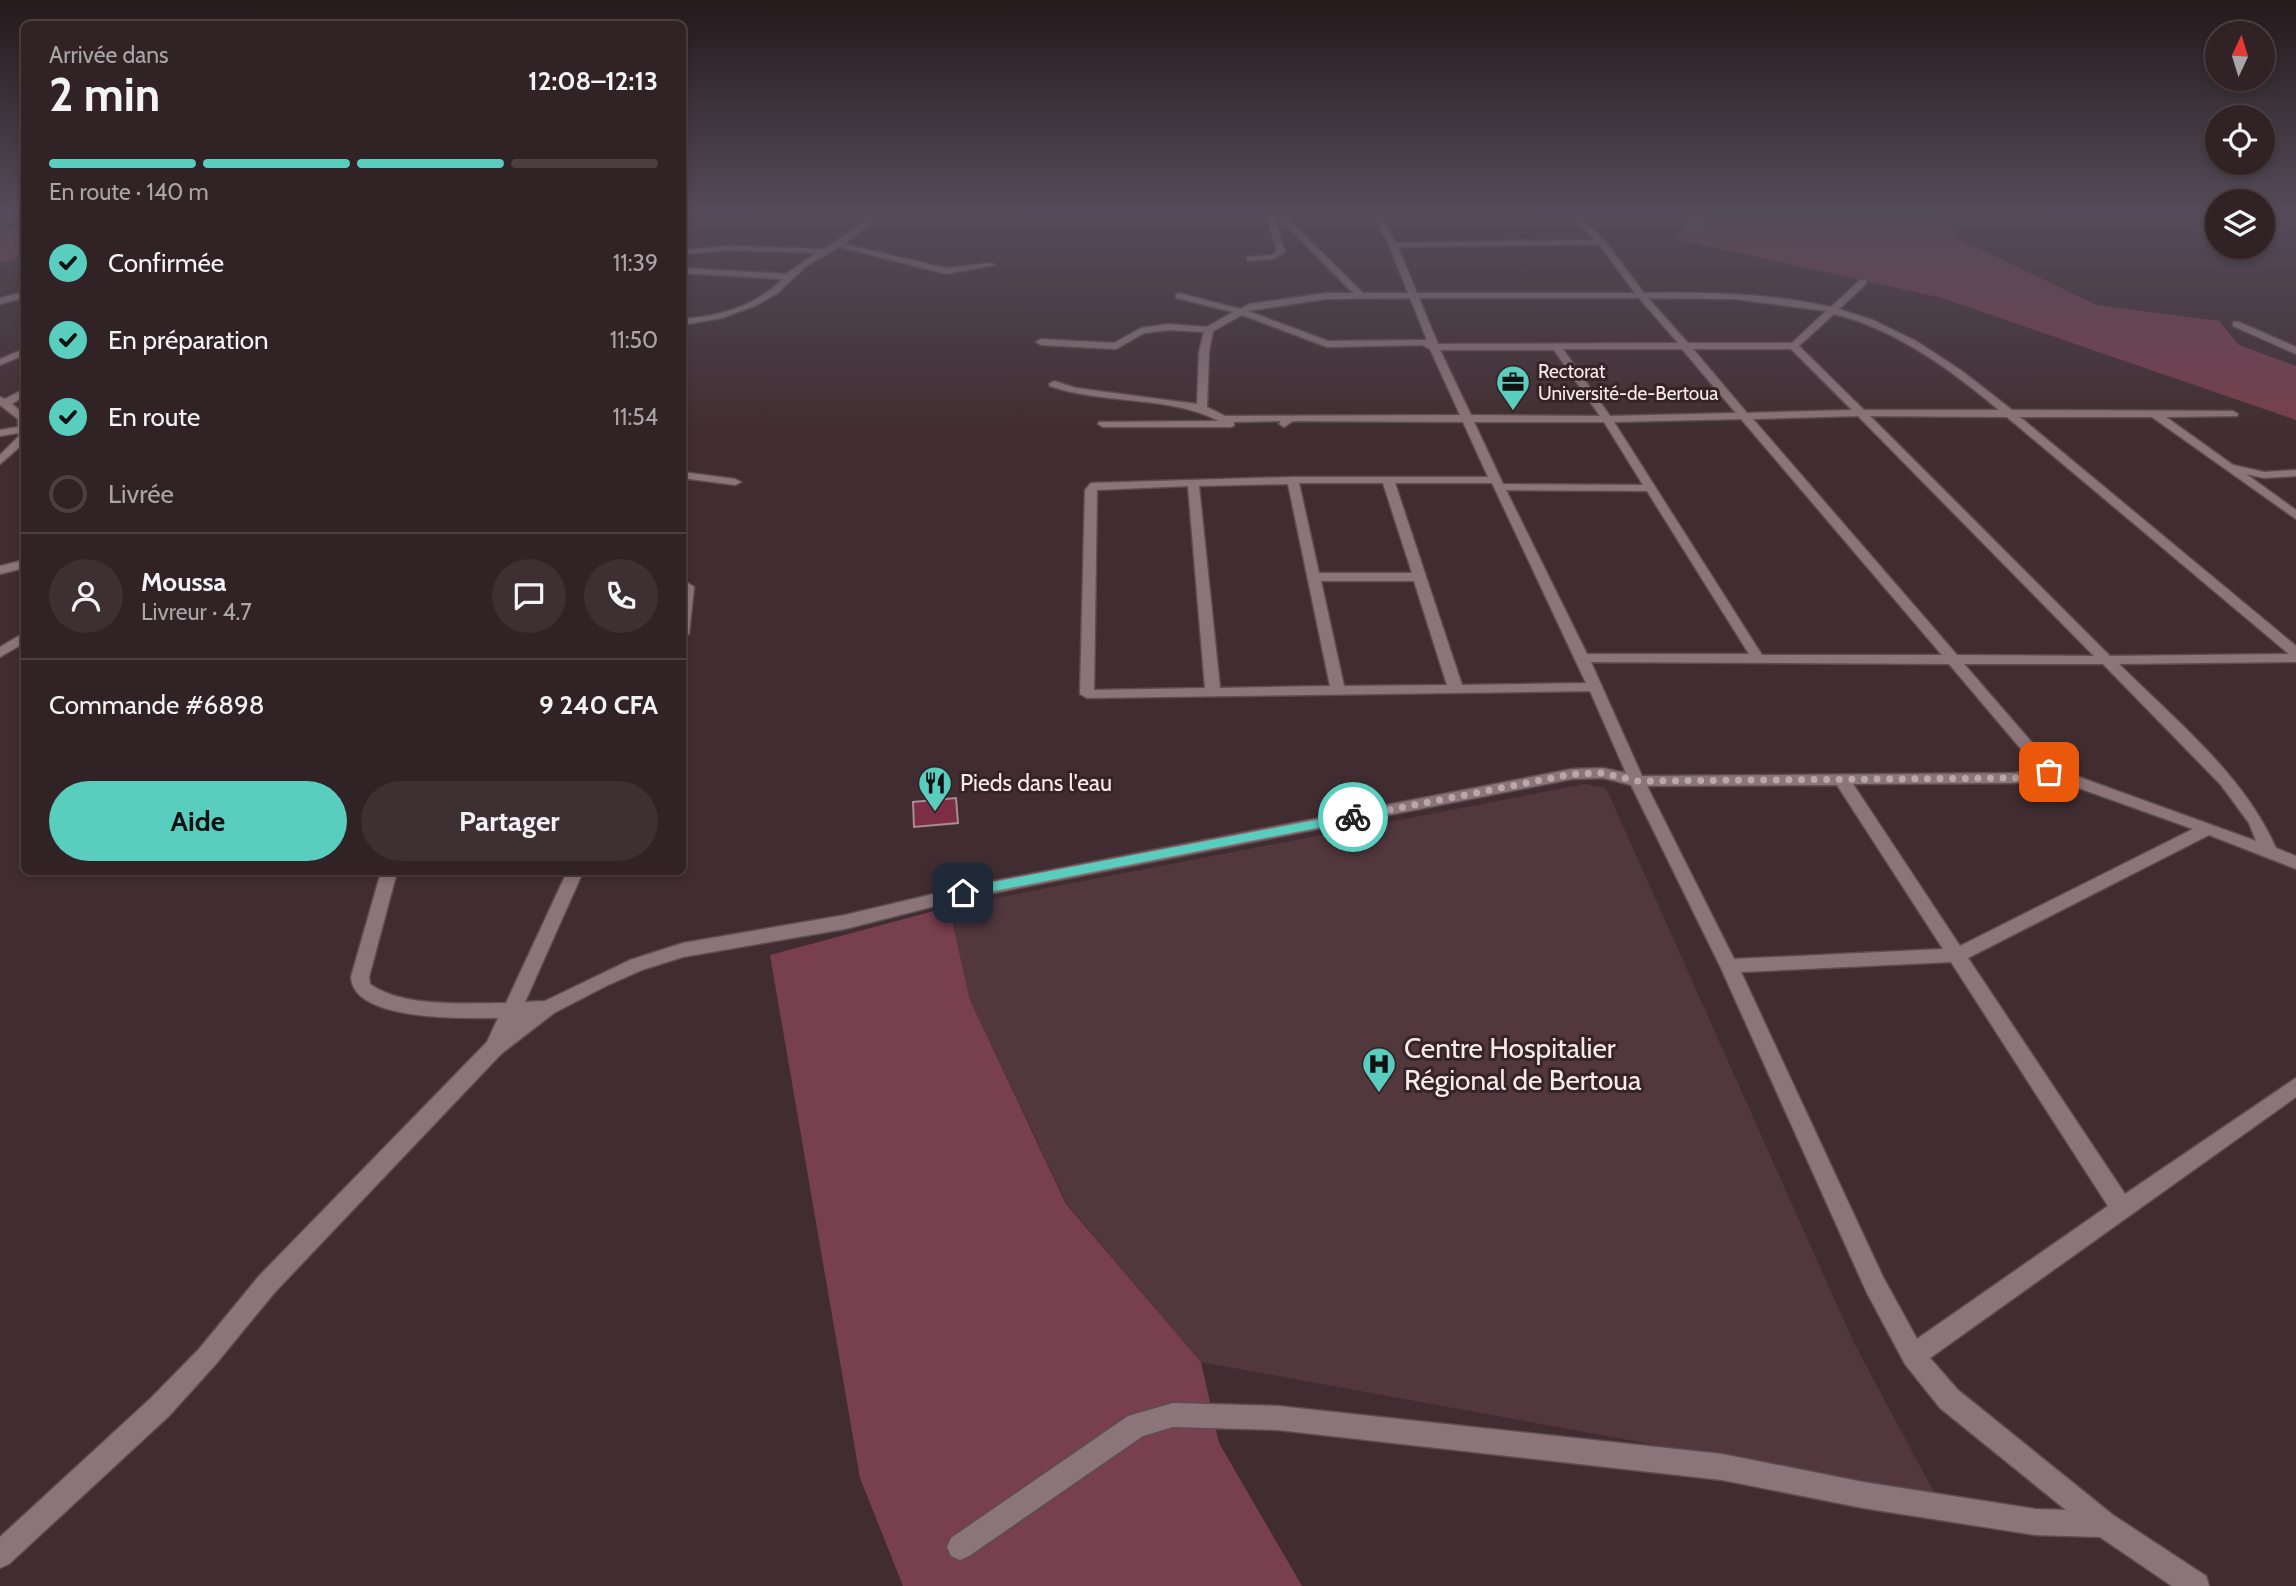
<!DOCTYPE html>
<html lang="fr">
<head>
<meta charset="utf-8">
<style>
	:root { --surface:#312225; --page:#3d2f32; --text:#f1f3f6; --muted:#a8a4a7; --line:#4c3f42; --accent:#59cebf }
	body { margin:0; font-family:Cabin,sans-serif; background:var(--page); color:var(--text); height:100vh; display:flex; flex-direction:column; font-size:26px; white-space:nowrap }
	* { box-sizing:border-box; margin:0 }
	p { font-size:23px; color:var(--muted) }
	.icon { flex:none; width:38px; height:38px; fill:none; stroke:currentColor; stroke-width:2; stroke-linecap:round; stroke-linejoin:round }
	.map { position:relative; flex:1; overflow:hidden }
	.side { position:absolute; left:21px; top:21px; width:665px; height:854px; display:flex; flex-direction:column; background:var(--surface); border-radius:10px; box-shadow:0 4px 10px #0003,0 0 0 2px var(--line) }
	.side>* { flex:none }
	.needle { width:46px; rotate:4deg }
	.buttons { position:absolute; left:2205px; top:21px; display:grid; gap:14px }
	.buttons a { display:grid; place-items:center; width:70px; height:70px; border-radius:50%; background:var(--surface); box-shadow:0 4px 10px #0003,0 0 0 2px var(--line); font-size:35px }
	.pin { position:absolute; display:grid; place-items:center; width:60px; height:60px; color:#fff; margin:-30px; border-radius:14px; box-shadow:0 4px 10px #0006 }
	.courier { position:absolute; display:grid; place-items:center; width:70px; height:70px; margin:-35px; border:5px solid #59cebf; border-radius:50%; background:#fff; color:#222; box-shadow:0 2px 9px #0007 }
	.head em { font-style:normal; font-weight:800 }
	.head div { display:flex; flex-direction:column-reverse }
	.head { display:flex; align-items:center; justify-content:space-between; height:119px; padding:0 28px }
	h1 { font-size:46px; font-weight:800; line-height:52px }
	.bar { display:grid; grid-template-columns:repeat(4,1fr); gap:10px 7px; align-content:center; height:84px; padding:0 28px }
	.bar i { height:9px; border-radius:5px; background:var(--line) }
	.bar .current { background:var(--accent) }
	.bar p { grid-column:span 4 }
	.line { display:flex; align-items:center; gap:18px; padding:0 28px; border-top:2px solid var(--line) }
	.line div { flex:1 }
	.round { display:grid; place-items:center; flex:none; width:74px; height:74px; border-radius:37px; background:var(--page) }
	ol { padding:0 28px; list-style:none }
	li { display:flex; align-items:center; gap:21px; height:77px }
	li p { margin-inline-start:auto }
	li .icon { padding:7px; border-radius:50%; background:var(--accent); color:#111; stroke-width:4 }
	li:last-child { color:var(--muted) }
	li i { width:38px; height:38px; border:4px solid var(--line); border-radius:50% }
	.cta { display:flex; gap:14px; margin-top:auto; padding:14px 28px }
	.cta a { flex:1; height:80px; border-radius:42px; background:var(--accent); color:#111; font-size:28px; font-weight:800; line-height:80px; text-align:center }
	.cta a+a { background:var(--page); color:var(--text) }
	.map>svg:first-child { display:block }
</style>
</head>
<body>
<div class="map">
<svg width="2296" height="1586" viewBox="0 0 2296 1586">
	<rect width="100%" height="100%" fill="#412d31"/>
	<path fill="#52373d" d="M1585 784 1606 788 1854 1343 1936 1496 1201 1362 1067 1204 970 1000 949 907Z"/>
	<path fill="#783f4e" d="M1785 211H1941L1948 215 1956 238 2097 305 2219 321 2239 345 2296 366V420L1942 298 1676 239 1691 216Z
		M24 226V255L0 263V231Z
		M949 907 970 1000 1066 1204 1201 1362 1219 1443 1302 1586H903L860 1478 770 955Z"/>
	<path fill="#7e2d47" stroke="#a68d92" stroke-width="2" d="M956 798 958 823 914 827 913 802Z"/>
	<g fill="none" stroke-linecap="round" stroke-linejoin="round">
		<g stroke="#5d4d50" stroke-width="3">
			<path id="minor" d="M0 211H24V213L9 217 0 215Z
				M864 211H872L871 224 844 244 946 268 991 263 995 265 946 274 839 247 805 267 778 293 757 305 722 318 682 325V319C718 317 757 306 782 279L682 273V268L786 274 816 253 731 250 682 254V250L731 246 824 249 863 223Z
				M1265 211H1280L1363 293H1408L1389 245 1371 211H1379L1396 243 1594 240 1566 211H1574L1604 240 1644 293C1707 292 1769 293 1831 307L1860 280H1866V284L1839 309 1873 320 1916 341 1962 371 2012 410 2233 411 2238 414 2237 416 2166 417 2233 465 2264 472 2296 470V476L2264 478 2246 474 2296 510V519L2152 417H2020L2296 646V662L2119 664C2176 721 2243 774 2276 848L2296 856V869L2209 835 1968 958 2125 1194 2296 1078V1097L1930 1358 1958 1390 2113 1515 2206 1576 2209 1586H2172L2100 1537 2035 1535 1863 1508 1722 1480 1278 1430 1173 1427 1143 1436 969 1556 960 1560 951 1556 947 1547 951 1538 1128 1416 1173 1403 1278 1406 1722 1454 1863 1482 2035 1509 2066 1510 1940 1408 1905 1364 1867 1293 1720 966 1631 785 1603 778 1572 779 963 899 845 929 683 957 642 970 606 986 554 1013 501 1054 275 1292 215 1365 169 1416 9 1564 0 1568V1537L151 1398 199 1349 259 1276 487 1042 498 1018C466 1018 353 1022 351 977L381 872H397L369 977 370 984C403 1008 466 1003 506 1003L567 872H583L525 1002 545 1001 630 960 683 943 845 915 963 887 1572 769 1603 768 1626 773 1590 691 1087 698 1080 694 1085 490 1091 483 1293 477H1488L1463 422 1293 421 1284 427 1279 424 1281 421 1234 422V426L1230 427H1103L1098 424 1099 422 1219 421C1169 395 1104 405 1050 386L1049 384 1054 381 1076 388 1197 404 1199 352 1204 332 1169 330 1144 333 1116 349 1041 345 1036 342 1041 339 1114 343 1141 328 1169 324 1207 327 1233 312 1176 298V294L1179 293 1240 309 1249 304 1326 293H1353L1273 212 1285 252 1274 259 1247 261V257L1272 255 1277 251ZM1599 244 1635 293H1417L1398 247ZM1410 298 1427 340 1328 341 1248 311 1326 299ZM1419 298H1639L1678 343 1438 344ZM1648 298 1734 299 1826 311 1792 343H1688ZM1834 314C1897 330 1950 369 1999 410H1864L1799 346ZM1242 315 1327 347 1422 345 1430 349 1460 415 1225 416 1207 407 1209 352 1213 331ZM1563 349H1682L1736 413 1610 416ZM1693 349H1791L1852 410 1747 413ZM1440 350H1554L1600 416 1471 415ZM1858 416 2094 656 1957 655 1753 419ZM1870 416 2007 417 2289 654 2110 656ZM1741 419 1942 655H1762L1614 422ZM1474 422H1604L1643 485 1503 484ZM1299 483H1383L1412 573H1319ZM1395 483H1492L1586 683 1462 685ZM1288 484 1330 686 1220 688 1199 486ZM1188 486 1205 688 1094 690 1097 490ZM1506 490 1647 491 1749 654H1587ZM1321 581H1414L1447 685 1344 686ZM1591 662 1949 664 2038 769 2015 773 1642 776ZM1964 664H2103L2221 785 2249 823 2256 841 2054 768ZM2048 777 2193 829 1960 946 1853 784 2015 783ZM1837 785 1943 949 1734 959 1647 786ZM1951 962 2108 1206 1917 1339 1883 1277 1741 972Z
				M1677 211H1686L1703 225 1696 227Z
				M24 292V298L0 304V298Z
				M2233 322H2239L2296 347V354L2233 326Z
				M24 349V355L0 365V359Z
				M24 389V396L12 404 24 414V443L0 464V455L19 436 18 433 0 436V430L18 427V419L0 405V397L5 399Z
				M682 472 735 479 741 482 735 485 682 478Z
				M24 560V568L0 574V566Z
				M688 583 694 587 689 634 682 638V586Z
				M24 633V643L0 657V647Z"/>
		</g>
		<use href="#minor" fill="#8c757a" fill-rule="evenodd"/>
	</g>
	<linearGradient id="sky" x2="0" y2="1"><stop stop-color="#24191b"/><stop offset="0.49" stop-color="#544c5a"/><stop offset="1" stop-color="#544c5a" stop-opacity="0"/></linearGradient>
	<rect width="2296" height="433" fill="url(#sky)"/>
	<path fill="#59cebf" d="M1353 813 1359 817 1357 820 963 897 957 893 963 888Z"/>
	<g fill="none" stroke-linecap="round" stroke-linejoin="round">
		<path stroke="#b8a8ab" stroke-width="7" stroke-dasharray="0 12.6" d="M1353 817 1572 774 1603 773 1637 781 2015 778 2049 772"/>
	</g>
	<defs>
		<g id="office-pin" transform="scale(1.75)"><path d="M0 17L-7.5 6A9.5 9.5 0 1 1 7.5 6Z" fill="#59cebf" stroke="#362327"/><path d="M-6-3h4V-5.5h4V-3h4V5H-6ZM-1-4.5V-3h2v-1.5ZM-6 0V1H6V0Z" fill="#111"/></g>
		<g id="restaurant-pin" transform="scale(1.75)"><path d="M0 17L-7.5 6A9.5 9.5 0 1 1 7.5 6Z" fill="#59cebf" stroke="#362327"/><path d="M-5-6h1v4h1v-4h1v4h1v-4h1v5L-1.5 .5V6h-2V.5L-5-1ZM5-6V6H3V1.5H1.5Q1.5-4 5-6Z" fill="#111"/></g>
		<g id="hospital-pin" transform="scale(1.75)"><path d="M0 17L-7.5 6A9.5 9.5 0 1 1 7.5 6Z" fill="#59cebf" stroke="#362327"/><path d="M-5-5h3v3.5h4V-5h3V5h-3V1.5h-4V5h-3Z" fill="#111"/></g>
	</defs>
	<g fill-rule="evenodd">
		<use href="#office-pin" x="1513" y="382"/>
		<use href="#restaurant-pin" x="935" y="783"/>
		<use href="#hospital-pin" x="1379" y="1064"/>
	</g>
	<g text-anchor="middle" dominant-baseline="central" stroke-width="6" stroke-linejoin="round" paint-order="stroke">
		<g font-size="19" fill="#f8ebed" stroke="#362327" text-anchor="start">
			<text x="1538" y="371">Rectorat<tspan x="1538" dy="22">Université-de-Bertoua</tspan></text>
		</g>
		<g font-size="23" fill="#f8ebed" stroke="#362327" text-anchor="start">
			<text x="960" y="783">Pieds dans l'eau</text>
		</g>
		<g font-size="28" fill="#f8ebed" stroke="#362327" text-anchor="start">
			<text x="1404" y="1048">Centre Hospitalier<tspan x="1404" dy="32">Régional de Bertoua</tspan></text>
		</g>
	</g>
</svg>
<div class="buttons">
<a><svg class="needle" viewBox="-14 -14 28 28"><path d="M0-13l5 13h-10z" fill="#e53935"/><path d="M0 13l5-13h-10z" fill="#a8a4a7"/></svg></a>
<a><svg class="icon" aria-label="locate" viewBox="0 0 24 24"><circle cx="12" cy="12" r="6"/><path d="M12 2v4M12 18v4M2 12h4M18 12h4"/></svg></a>
<a><svg class="icon" aria-label="layers" viewBox="0 0 24 24"><path d="M12 4l9 5-9 5-9-5zM3 14l9 5 9-5"/></svg></a>
</div>
<div class="pin" style="left:2049px;top:772px;background:#ea580c"><svg class="icon" aria-label="bag" viewBox="0 0 24 24"><path d="M5 8h14l-1 12H6zM9 8a3 3 0 0 1 6 0"/></svg></div>
<div class="pin" style="left:963px;top:893px;background:#1f2937"><svg class="icon" aria-label="home" viewBox="0 0 24 24"><path d="M3 11l9-7 9 7M6 9v11h12V9"/></svg></div>
<div class="courier" style="left:1353px;top:817px"><svg class="icon" aria-label="bike" viewBox="0 0 24 24"><circle cx="6" cy="16" r="4"/><circle cx="18" cy="16" r="4"/><path d="M6 16l4-8h5l3 8M10 8l3 8H6M13 5h3"/></svg></div>
<section class="side">
<div class="head"><div><h1>2 min</h1><p>Arrivée dans</p></div><em>12:08–12:13</em></div>
<div class="bar"><i class="current"></i><i class="current"></i><i class="current"></i><i></i><p>En route · 140 m</p></div>
<ol>
<li><svg class="icon" aria-label="check" viewBox="0 0 24 24"><path d="M5 12l5 5 9-10"/></svg>Confirmée<p>11:39</p></li>
<li><svg class="icon" aria-label="check" viewBox="0 0 24 24"><path d="M5 12l5 5 9-10"/></svg>En préparation<p>11:50</p></li>
<li><svg class="icon" aria-label="check" viewBox="0 0 24 24"><path d="M5 12l5 5 9-10"/></svg>En route<p>11:54</p></li>
<li><i></i>Livrée</li>
</ol>
<div class="line" style="height:126px"><a class="round"><svg class="icon" aria-label="person" viewBox="0 0 24 24"><circle cx="12" cy="8" r="4"/><path d="M4 21q1-7 8-7t8 7"/></svg></a><div><b>Moussa</b><p>Livreur · 4.7</p></div><a class="round"><svg class="icon" aria-label="chat" viewBox="0 0 24 24"><path d="M4 5h16v11H9l-5 4z"/></svg></a><a class="round"><svg class="icon" aria-label="phone" viewBox="0 0 24 24"><path d="M5 4h4l2 5-3 2q2 4 5 5l2-3 5 2v4C11 20 4 13 5 4z"/></svg></a></div>
<div class="line" style="height:91px"><div>Commande #6898</div><b>9 240 CFA</b></div>
<div class="cta"><a>Aide</a><a>Partager</a></div>
</section>
</div>
</body>
</html>
